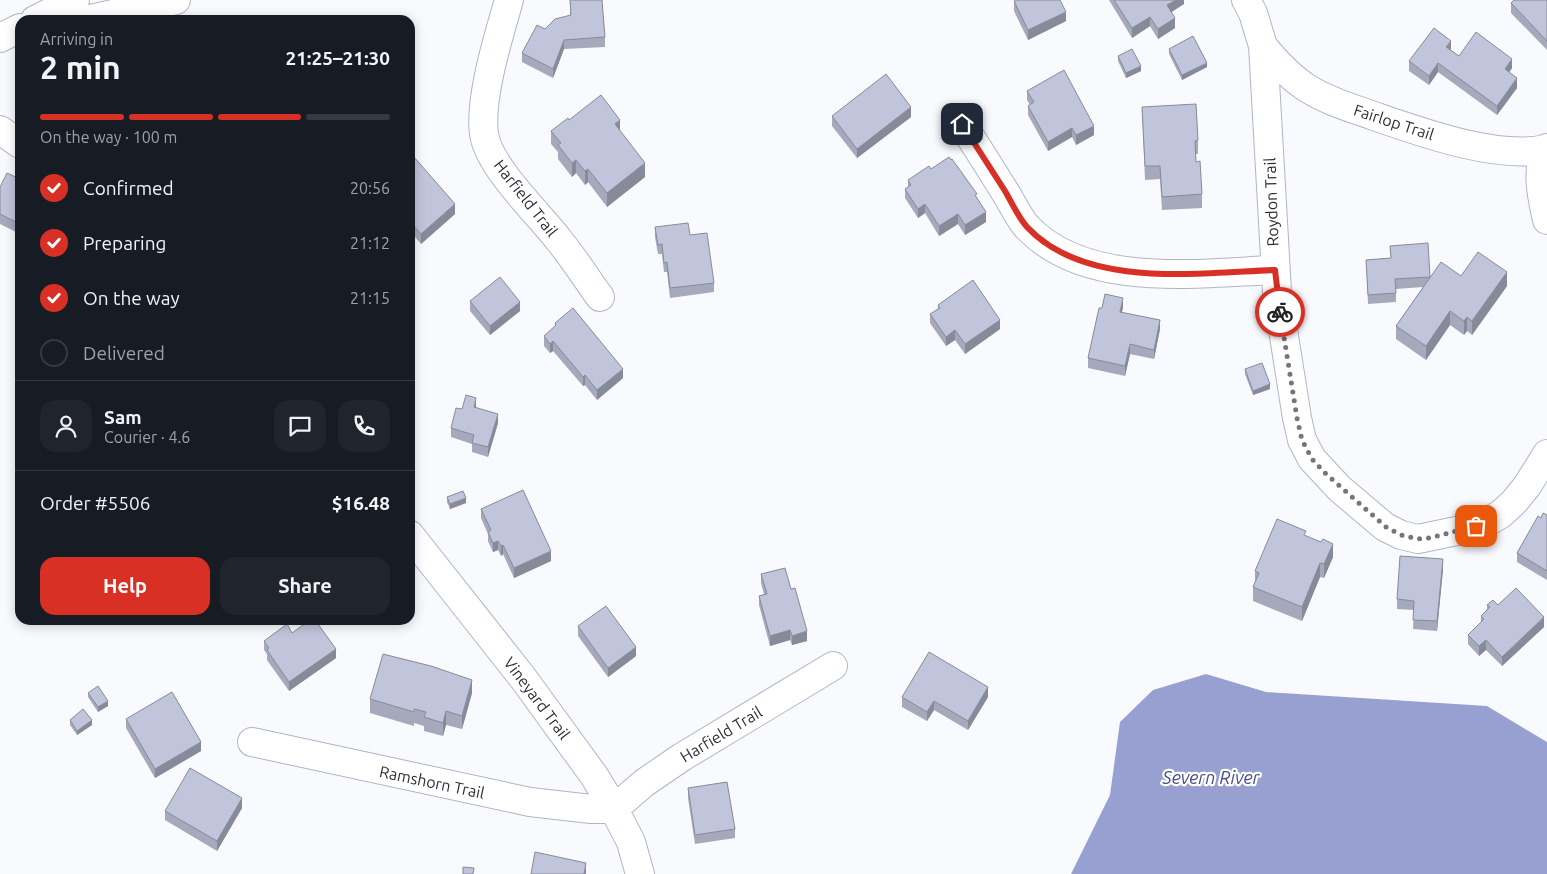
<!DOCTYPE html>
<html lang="en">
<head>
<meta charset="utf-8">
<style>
	:root { --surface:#171b24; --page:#20242c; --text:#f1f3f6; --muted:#9ea1a6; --line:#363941; --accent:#d93025 }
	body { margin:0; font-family:Ubuntu,sans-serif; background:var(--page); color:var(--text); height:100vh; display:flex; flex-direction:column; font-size:19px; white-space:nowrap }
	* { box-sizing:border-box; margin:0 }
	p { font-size:16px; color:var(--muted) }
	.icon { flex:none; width:28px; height:28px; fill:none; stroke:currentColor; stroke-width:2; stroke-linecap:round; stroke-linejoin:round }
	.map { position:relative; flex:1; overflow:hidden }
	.panel { position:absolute; left:15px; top:15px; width:400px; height:610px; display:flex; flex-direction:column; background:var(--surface); border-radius:15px; box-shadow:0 2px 12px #0003 }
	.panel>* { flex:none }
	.pin { position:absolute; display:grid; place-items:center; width:42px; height:42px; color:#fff; margin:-21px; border-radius:10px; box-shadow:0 2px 8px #0006 }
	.courier { position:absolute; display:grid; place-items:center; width:50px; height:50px; margin:-25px; border:4px solid #d93025; border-radius:50%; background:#fff; color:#222; box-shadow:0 1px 6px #0007 }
	.overview em { font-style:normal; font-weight:700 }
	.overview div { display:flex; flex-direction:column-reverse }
	.overview { display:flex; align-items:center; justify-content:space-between; height:85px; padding:0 25px }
	h1 { font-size:32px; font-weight:700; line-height:38px }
	.bar { display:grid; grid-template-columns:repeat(4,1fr); gap:8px 5px; align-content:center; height:60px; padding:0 25px }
	.bar i { height:6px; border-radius:4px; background:var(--line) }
	.bar .active { background:var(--accent) }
	.bar p { grid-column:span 4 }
	.line { display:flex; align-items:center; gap:12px; padding:0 25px; border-top:1px solid var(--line) }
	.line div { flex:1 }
	.round { display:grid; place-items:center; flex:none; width:52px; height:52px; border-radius:15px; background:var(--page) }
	ol { padding:0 25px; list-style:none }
	li { display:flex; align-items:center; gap:15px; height:55px }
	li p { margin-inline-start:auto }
	li .icon { padding:5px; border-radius:50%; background:var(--accent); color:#fff; stroke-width:4 }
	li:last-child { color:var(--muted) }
	li i { width:28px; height:28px; border:2px solid var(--line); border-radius:50% }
	.primary-button { display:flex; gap:10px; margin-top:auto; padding:10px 25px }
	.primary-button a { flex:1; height:58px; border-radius:15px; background:var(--accent); color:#fff; font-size:20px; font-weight:700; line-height:58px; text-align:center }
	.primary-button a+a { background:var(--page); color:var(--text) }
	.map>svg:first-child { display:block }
</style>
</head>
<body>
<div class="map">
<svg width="1547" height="874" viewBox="0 0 1547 874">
	<rect width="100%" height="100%" fill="#f9fafe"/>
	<path fill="#98a0d1" d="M1206 674 1266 692 1487 706 1547 742V874H1071L1110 795 1120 722 1153 690Z"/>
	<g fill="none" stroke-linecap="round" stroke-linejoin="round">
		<g stroke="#b0b4ca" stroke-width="30">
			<path id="minor" d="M509 0C499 35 479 98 484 134 489 167 537 212 558 239 573 257 586 278 600 297
				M1246 0 1253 13 1263 46 1277 292 1297 418 1302 440 1312 459 1340 489 1385 527 1401 535 1418 539 1466 529 1487 522 1501 514 1514 502 1527 486 1547 454
				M35 20 75 0
				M86 20 176 0
				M0 38 20 28
				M1263 46C1276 62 1290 77 1307 88 1327 101 1352 108 1374 116 1420 132 1498 160 1546 149
				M962 124C977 147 992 171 1007 195 1013 205 1019 218 1027 227 1086 289 1197 273 1275 270
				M0 130 20 144
				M1547 148C1535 170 1542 197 1547 220
				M410 535 523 678 595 777 614 809 631 842 640 874
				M252 742 530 802 591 809H614
				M614 809 644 783 682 757 833 666"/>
		</g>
		<use href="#minor" stroke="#fff" stroke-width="28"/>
	</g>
	<path fill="#a6a9bc" d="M570 0 605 37V47L564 49 553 78 522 62V53L545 29 570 15Z
		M1109 0H1184V4L1171 12 1175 28 1158 39 1150 26 1132 38Z
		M1547 0V50L1511 13V3Z
		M1014 1 1066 21 1028 40 1014 11Z
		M1169 49 1207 67 1182 80 1169 54Z
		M1451 50 1459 56 1512 68 1509 72 1517 88 1497 115 1438 72 1429 85 1409 71V61Z
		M1118 56 1141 71 1126 78 1118 61Z
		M1027 91 1094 135 1076 145 1072 137 1048 151 1028 115V106L1030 105 1027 100Z
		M1142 107 1198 140V154H1195L1196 162 1202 194V208L1162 210 1160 179 1145 180Z
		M832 116 911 117 857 158 832 126Z
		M569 120 620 131 645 177 607 207 588 182 585 185 576 173 572 177 558 159V152L551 144V131Z
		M410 160 455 214 421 244 410 231Z
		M931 169 977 198 986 222 965 235 958 224 939 236 925 213 918 218 905 198V189L908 187V180Z
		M20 179 18 233 0 224V187Z
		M655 227 690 235 714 283V292L670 298 667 272H664L662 254H658L655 237Z
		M1390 246 1430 277 1461 276 1507 286 1472 335 1467 331 1464 335 1450 325 1426 360 1396 339V326L1423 287 1396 289V302L1368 304 1366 260 1391 258Z
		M470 301 520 311 490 335 470 311Z
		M938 305 1000 329 965 354 955 340 946 346 930 323V314L938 309Z
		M1123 307 1122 312 1160 329 1154 359 1130 354 1125 376 1088 368V358L1102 308Z
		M555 323 623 378 597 400 585 385 583 386 553 351 550 353 544 346V336L555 327Z
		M1245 369 1270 389 1253 395 1245 374Z
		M476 407 498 423 488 457 472 452V444L451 437V428L462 409Z
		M447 497 466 503 450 509 447 502Z
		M481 509 551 561 514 578 503 554 501 556 498 550 493 552 488 541V534L481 518Z
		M1547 515V580L1517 562V553L1541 518Z
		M1306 536 1333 557 1324 578 1320 577 1302 621 1253 601V587L1255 583V571Z
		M1443 569 1437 631 1413 629 1414 610 1397 609V599Z
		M761 574 807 641 792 645 790 640 770 646 759 605V596L764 594 761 583Z
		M1487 605H1498L1544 627 1502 666 1486 650 1479 656 1468 644V635L1481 623V616L1487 609Z
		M578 626 636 656 608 677 578 636Z
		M264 641 336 658 289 691 267 660V654L264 650Z
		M88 693 108 706 98 712 88 697Z
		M472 693 462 729 446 725 443 736 424 731V726L414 723V726L370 713V699Z
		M902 697H988L968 730 934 710 927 721 902 707Z
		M126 719 201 751 155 778 126 728Z
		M70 720 92 725 77 735 70 725Z
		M688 788 735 829V838L695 844 688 798Z
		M242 808 217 851 165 820V811Z"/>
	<path fill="#878a99" d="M1176 0H1184V4L1167 15V5Z
		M1066 12V21L1028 40V30Z
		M1150 17V26L1132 38V28Z
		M1175 18V28L1158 39V29Z
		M564 40V49L553 78V69Z
		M1451 41V50L1446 47Z
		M1512 59V68L1505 79V69Z
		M1207 63V67L1182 80V75Z
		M1438 63V72L1429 85V76Z
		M1141 66V71L1126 78V73Z
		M1517 78V88L1497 115V106Z
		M911 107V117L857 158V149Z
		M620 120V134L615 124Z
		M1094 126V135L1076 145V135Z
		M1072 128V137L1048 151V142Z
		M576 160V173L572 177V163Z
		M645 163V177L607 207V193Z
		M588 169V182L585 185V171Z
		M455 204V214L421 244V234Z
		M925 204V213L918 218V209Z
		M986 212V222L965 235V225Z
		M958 214V224L939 236V226Z
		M20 219V229L18 233V223Z
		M1507 272V286L1472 335V321Z
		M1123 298V307L1120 321V312Z
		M520 302V311L490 335V326Z
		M1450 311V325L1426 360V346Z
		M1467 317V331L1464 335V321Z
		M1000 320V329L965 354V344Z
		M1160 320V329L1154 359V350Z
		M955 330V340L946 346V337Z
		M553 341V351L550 353V344Z
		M1130 344V354L1125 376V366Z
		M623 369V378L597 400V390Z
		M585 375V385L583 386V377Z
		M1270 384V389L1253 395V391Z
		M476 398V407H474Z
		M498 414V423L488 457V447Z
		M466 498V503L450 509V504Z
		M498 541V550L493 552V543Z
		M1333 544V557L1324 578V564Z
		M503 545V554L501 556V546Z
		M551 551V561L514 578V568Z
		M1443 559V569L1437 631V621Z
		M1320 563V577L1302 621V607Z
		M1544 617V627L1502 666V657Z
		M790 630V640L770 646V636Z
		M807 631V641L792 645V636Z
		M1486 640V650L1479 656V646Z
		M636 647V656L608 677V668Z
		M336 649V658L289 691V682Z
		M472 680V693L462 729V716Z
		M988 687V697L968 730V721Z
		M108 701V706L98 712V707Z
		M934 701V710L927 721V712Z
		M446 711V725L443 736V723Z
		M92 720V725L77 735V731Z
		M201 742V751L155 778V769Z
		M242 798V808L217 851V841Z
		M586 863V874H584Z"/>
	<path fill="#c1c5db" stroke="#878a99" d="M570 0H602L605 37 564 40 553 69 522 53 537 25 545 29 555 19 571 15Z
		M1016 0H1060L1066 12 1028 30 1014 1Z
		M1114 0H1176L1167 5 1175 18 1158 29 1150 17 1132 28Z
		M1514 0H1547V41L1511 3Z
		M1434 28 1451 41 1446 47 1459 56 1476 32 1512 59 1505 69 1517 78 1497 106 1438 63 1429 76 1409 61Z
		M1193 36 1207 63 1182 75 1169 49Z
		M1132 49 1141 66 1126 73 1118 56Z
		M1064 70 1094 126 1076 135 1072 128 1048 142 1028 106 1034 102 1027 91Z
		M886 74 911 107 857 149 832 116Z
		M601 95 620 120 615 124 645 163 607 193 588 169 585 171 576 160 572 163 558 145 561 143 551 131 568 118 569 120Z
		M1196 104 1198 140 1195 141 1196 162 1200 161 1202 194 1162 197 1160 166H1145L1142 107Z
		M414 157 455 204 421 234 410 222V160Z
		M949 157 951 160 952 159 977 194 975 195 986 212 965 225 958 214 939 226 925 204 918 209 905 189 911 185 908 180 929 166 931 169Z
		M7 173 20 179V219L18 223 0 214V187Z
		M688 223 690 235 707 233 714 283 670 288 667 262 664 263 662 244 658 245 655 227Z
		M1428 243 1430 277 1395 279 1396 293 1368 295 1366 260 1391 258 1390 246Z
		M1478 252 1507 272 1472 321 1467 317 1464 321 1450 311 1426 346 1396 326 1441 262 1461 276Z
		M500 277 520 302 490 326 470 301Z
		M973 280 1000 320 965 344 955 330 946 337 930 314 940 308 938 305Z
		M1105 294 1123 298 1120 312 1160 320 1154 350 1130 344 1125 366 1088 358 1099 308H1102Z
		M573 308 623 369 597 390 585 375 583 377 553 341 550 344 544 336 556 325 555 323Z
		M1262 363 1270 384 1253 391 1245 369Z
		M466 395 476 398 474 407 498 414 488 447 472 443 474 435 451 428 456 408 462 409Z
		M523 490 551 551 514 568 503 545 501 546 498 541 493 543 488 532 491 530 481 509Z
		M463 491 466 498 450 504 447 497Z
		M1543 513 1547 515V571L1517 553 1538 516 1541 518Z
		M1277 519 1306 531 1304 535 1321 542 1323 539 1333 544 1324 564 1320 563 1302 607 1253 587 1259 573 1255 571Z
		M1400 556 1443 559 1437 621 1413 620 1414 601 1397 599Z
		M785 568 791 589 795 588 807 631 792 636 790 630 770 636 759 596 767 594 761 574Z
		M1516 588 1544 617 1502 657 1486 640 1479 646 1468 635 1484 619 1481 616 1490 607 1487 605 1493 600 1498 605Z
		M606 606 636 647 608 668 578 626Z
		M310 620H315L336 649 289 682 267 650 269 648 264 641 287 624 292 633Z
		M929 652 988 687 968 721 934 701 927 712 902 697Z
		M383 654 431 666 472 680 462 716 446 711 443 723 424 717 426 712 414 709V712L370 699Z
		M98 686 108 701 98 707 88 693Z
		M172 692 201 742 155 769 126 719Z
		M83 709 92 720 77 731 70 720Z
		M190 768 242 798 217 841 165 811Z
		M727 782 735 829 695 835 688 788Z
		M535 852 586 863 584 874H531Z
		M463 867 474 868 473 874H463Z"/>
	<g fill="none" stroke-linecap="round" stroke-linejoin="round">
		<path stroke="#74757d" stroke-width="5" stroke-dasharray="0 9" d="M1280 312 1297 418 1302 440 1312 459 1325 473 1386 527 1401 535 1418 539 1430 538 1476 526"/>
		<path stroke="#d93025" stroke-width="6" d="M962 124C976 146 991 169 1005 191 1012 203 1018 217 1027 227 1085 289 1198 273 1275 270L1280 312"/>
	</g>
	<g text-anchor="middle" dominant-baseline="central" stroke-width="4.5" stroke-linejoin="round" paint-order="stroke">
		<g font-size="16" fill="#2d2e37" stroke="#fff">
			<text transform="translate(1394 122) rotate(18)">Fairlop Trail</text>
			<text transform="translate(526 198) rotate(52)">Harfield Trail</text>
			<text transform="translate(1271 202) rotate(-92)">Roydon Trail</text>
			<text transform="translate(537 698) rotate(53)">Vineyard Trail</text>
			<text transform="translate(721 734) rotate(-31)">Harfield Trail</text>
			<text transform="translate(432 782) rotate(12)">Ramshorn Trail</text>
		</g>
		<g font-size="18" font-style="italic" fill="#464b8a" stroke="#fff">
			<text x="1211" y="777">Severn River</text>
		</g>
	</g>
</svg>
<div class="pin" style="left:1476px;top:526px;background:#ea580c"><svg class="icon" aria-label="bag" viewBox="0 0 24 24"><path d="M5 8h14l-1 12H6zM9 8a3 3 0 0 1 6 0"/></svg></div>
<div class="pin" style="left:962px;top:124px;background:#1f2937"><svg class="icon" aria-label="home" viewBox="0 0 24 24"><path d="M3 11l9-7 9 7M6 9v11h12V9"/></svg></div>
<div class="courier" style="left:1280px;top:312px"><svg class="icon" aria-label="bike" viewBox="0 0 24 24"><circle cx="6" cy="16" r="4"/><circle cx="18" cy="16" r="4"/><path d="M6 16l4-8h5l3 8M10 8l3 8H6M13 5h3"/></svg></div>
<section class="panel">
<div class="overview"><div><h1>2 min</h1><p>Arriving in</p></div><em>21:25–21:30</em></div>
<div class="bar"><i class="active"></i><i class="active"></i><i class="active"></i><i></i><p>On the way · 100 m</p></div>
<ol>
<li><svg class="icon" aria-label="check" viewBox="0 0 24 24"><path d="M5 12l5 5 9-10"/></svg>Confirmed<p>20:56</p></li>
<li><svg class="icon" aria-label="check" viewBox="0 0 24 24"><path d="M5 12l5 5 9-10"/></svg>Preparing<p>21:12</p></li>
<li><svg class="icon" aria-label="check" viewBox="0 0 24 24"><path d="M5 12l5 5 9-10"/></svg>On the way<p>21:15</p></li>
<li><i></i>Delivered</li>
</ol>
<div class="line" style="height:90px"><a class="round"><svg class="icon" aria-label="person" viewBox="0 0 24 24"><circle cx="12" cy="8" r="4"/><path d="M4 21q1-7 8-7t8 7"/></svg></a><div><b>Sam</b><p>Courier · 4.6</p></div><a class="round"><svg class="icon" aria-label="chat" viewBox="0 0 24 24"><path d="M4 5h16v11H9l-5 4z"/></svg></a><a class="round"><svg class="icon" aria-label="phone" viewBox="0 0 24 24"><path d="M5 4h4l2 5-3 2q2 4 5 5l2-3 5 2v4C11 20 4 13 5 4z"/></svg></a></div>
<div class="line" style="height:65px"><div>Order #5506</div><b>$16.48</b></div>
<div class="primary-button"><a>Help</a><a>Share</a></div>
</section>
</div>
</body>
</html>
